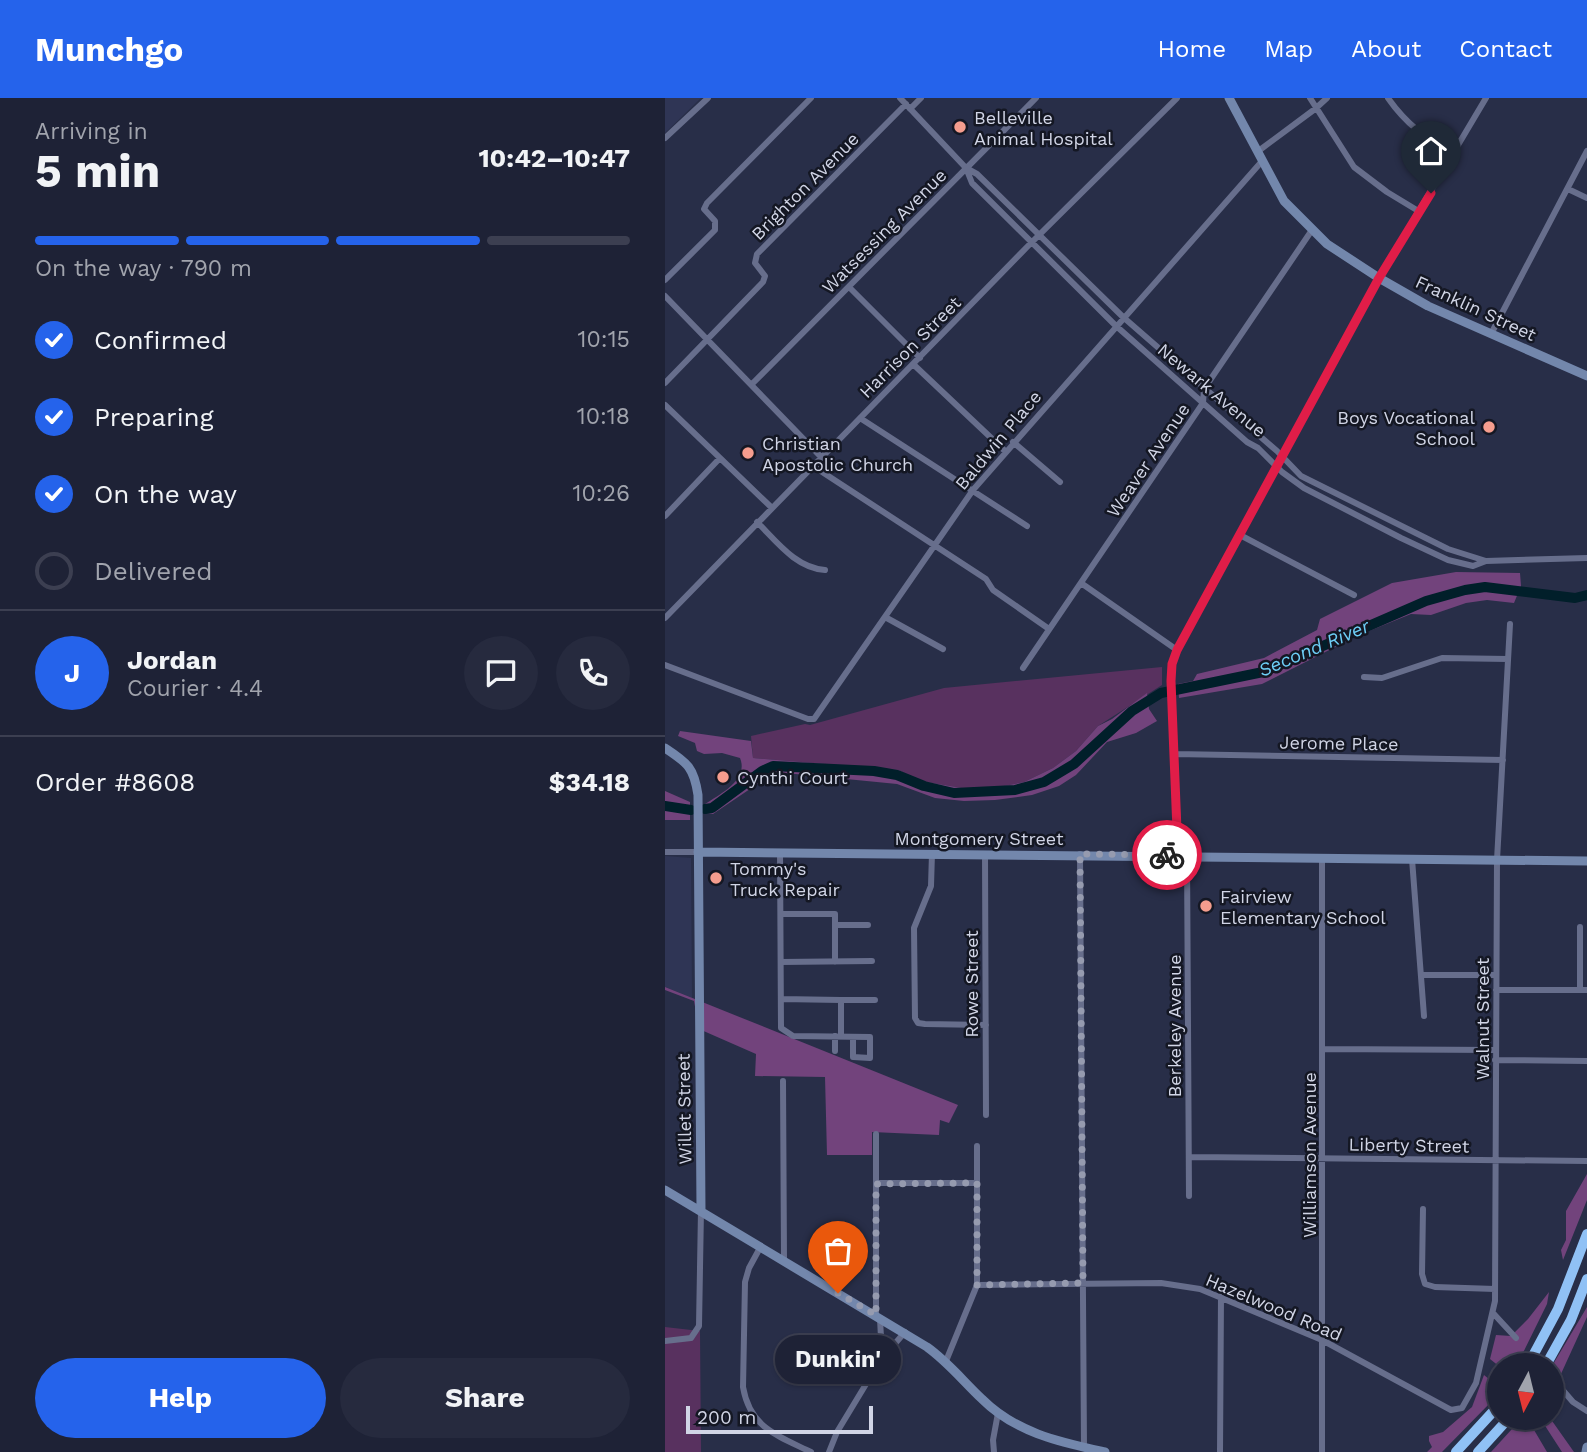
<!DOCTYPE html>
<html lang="en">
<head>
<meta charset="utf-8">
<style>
	:root { --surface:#1e2236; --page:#262a3e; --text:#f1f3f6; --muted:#a1a4ad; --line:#3c3f51; --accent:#2563eb }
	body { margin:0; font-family:"Work Sans",sans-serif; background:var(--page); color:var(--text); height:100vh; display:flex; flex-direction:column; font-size:26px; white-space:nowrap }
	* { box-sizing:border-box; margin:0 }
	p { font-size:23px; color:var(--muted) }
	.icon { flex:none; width:38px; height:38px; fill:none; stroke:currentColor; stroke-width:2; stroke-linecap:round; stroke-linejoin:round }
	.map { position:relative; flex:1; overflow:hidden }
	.side { display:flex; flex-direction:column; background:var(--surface); width:665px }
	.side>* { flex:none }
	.needle { width:46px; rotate:187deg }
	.buttons { position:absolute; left:822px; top:1255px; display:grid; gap:14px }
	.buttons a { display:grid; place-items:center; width:77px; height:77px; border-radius:50%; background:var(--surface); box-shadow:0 2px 5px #0004,0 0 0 2px var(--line); font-size:35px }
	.scale { position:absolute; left:21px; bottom:18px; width:187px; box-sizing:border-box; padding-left:7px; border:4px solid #d1d5e6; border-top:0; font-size:19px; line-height:24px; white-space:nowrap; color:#d1d5e6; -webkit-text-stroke:5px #141723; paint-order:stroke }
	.pin { position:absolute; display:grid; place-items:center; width:60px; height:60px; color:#fff; margin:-72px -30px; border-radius:50% 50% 50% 0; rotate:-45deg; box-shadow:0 0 7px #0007 }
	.pin .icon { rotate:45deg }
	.courier { position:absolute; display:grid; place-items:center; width:70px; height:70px; margin:-35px; border:5px solid #e11d48; border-radius:50%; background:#fff; color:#222; box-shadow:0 2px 9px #0007 }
	.bubble { position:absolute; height:49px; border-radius:24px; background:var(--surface); box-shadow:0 2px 5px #0004,0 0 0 2px var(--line); font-size:23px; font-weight:700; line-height:49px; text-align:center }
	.summary em { font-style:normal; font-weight:700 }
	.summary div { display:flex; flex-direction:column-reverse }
	.summary { display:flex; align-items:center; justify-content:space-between; height:119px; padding:0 35px }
	h1 { font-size:46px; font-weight:700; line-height:52px }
	.bar { display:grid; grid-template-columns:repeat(4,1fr); gap:10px 7px; align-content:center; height:84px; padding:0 35px }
	.bar i { height:9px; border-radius:5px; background:var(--line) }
	.bar .selected { background:var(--accent) }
	.bar p { grid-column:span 4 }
	.line { display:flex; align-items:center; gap:18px; padding:0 35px; border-top:2px solid var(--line) }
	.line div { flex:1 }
	.round { display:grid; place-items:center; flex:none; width:74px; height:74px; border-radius:37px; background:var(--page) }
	ol { padding:0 35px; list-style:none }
	li { display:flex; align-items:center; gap:21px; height:77px }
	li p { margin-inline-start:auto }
	li .icon { padding:7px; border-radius:50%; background:var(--accent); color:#fff; stroke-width:4 }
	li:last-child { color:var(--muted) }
	li i { width:38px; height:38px; border:4px solid var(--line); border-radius:50% }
	.action { display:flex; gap:14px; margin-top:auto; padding:14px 35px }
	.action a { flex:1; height:80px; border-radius:42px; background:var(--accent); color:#fff; font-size:28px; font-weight:700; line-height:80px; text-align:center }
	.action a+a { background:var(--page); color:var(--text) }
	header { display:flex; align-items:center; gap:42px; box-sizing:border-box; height:98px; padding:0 35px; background:var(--accent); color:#fff }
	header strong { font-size:33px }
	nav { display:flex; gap:38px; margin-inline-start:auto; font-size:24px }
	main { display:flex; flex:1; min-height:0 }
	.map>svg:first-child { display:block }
</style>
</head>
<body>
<header>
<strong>Munchgo</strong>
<nav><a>Home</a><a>Map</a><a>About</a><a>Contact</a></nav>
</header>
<main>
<section class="side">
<div class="summary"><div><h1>5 min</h1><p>Arriving in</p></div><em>10:42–10:47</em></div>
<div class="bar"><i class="selected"></i><i class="selected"></i><i class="selected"></i><i></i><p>On the way · 790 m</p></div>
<ol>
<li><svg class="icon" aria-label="check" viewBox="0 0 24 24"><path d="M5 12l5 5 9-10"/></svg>Confirmed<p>10:15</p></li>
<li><svg class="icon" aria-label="check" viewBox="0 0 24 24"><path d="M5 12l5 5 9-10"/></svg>Preparing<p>10:18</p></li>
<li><svg class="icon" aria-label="check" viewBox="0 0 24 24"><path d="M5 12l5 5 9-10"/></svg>On the way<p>10:26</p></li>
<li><i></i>Delivered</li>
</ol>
<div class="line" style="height:126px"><b class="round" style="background:var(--accent);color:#fff">J</b><div><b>Jordan</b><p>Courier · 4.4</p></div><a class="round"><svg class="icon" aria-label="chat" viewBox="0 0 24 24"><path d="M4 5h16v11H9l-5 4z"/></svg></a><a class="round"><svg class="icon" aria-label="phone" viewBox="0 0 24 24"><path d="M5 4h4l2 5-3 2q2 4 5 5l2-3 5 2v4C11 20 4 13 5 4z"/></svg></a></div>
<div class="line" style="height:91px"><div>Order #8608</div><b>$34.18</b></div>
<div class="action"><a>Help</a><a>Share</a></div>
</section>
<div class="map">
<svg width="922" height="1354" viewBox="0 0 922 1354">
	<rect width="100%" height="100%" fill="#282e48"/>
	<path fill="#2f3555" d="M0 0H36L0 35Z
		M0 758 26 760 27 900 0 889Z"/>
	<path fill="#58315f" d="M497 569V587L433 628 411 653 388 670 359 684 334 689 303 691 256 683 234 672 88 660 86 638 140 626 145 627 279 590Z
		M0 1229 35 1233 36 1354H0Z"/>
	<path fill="#72437c" d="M791 474 855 475 856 488 849 505 822 502 801 505 766 517 746 516 692 538 597 586 514 600 513 586 528 583 532 576 599 560 652 532 655 521 727 485Z
		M482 595 484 611 492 623 471 635 442 644 411 677 394 688 367 697 330 702 299 703 270 700 232 686 110 674 48 716 41 715 40 706C55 696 84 682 75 660L57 655 39 656 32 653 30 645 13 638 15 633 86 643 88 660 234 672 256 683 303 691 334 689 359 684 388 670 411 653 433 628 447 621Z
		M0 693 25 704V722H0Z
		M0 889 293 1007 284 1025 275 1022 274 1037 207 1034V1057H162L160 979 90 978 91 956 34 931 29 903 0 892Z
		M922 1076V1102L898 1162 896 1152 901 1142V1113Z
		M884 1194 882 1206 852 1267H835V1269L825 1261 831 1237 846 1238 863 1221Z
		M922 1209V1219L890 1289V1299L887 1302V1268Z
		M819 1277 835 1290 826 1304 777 1354H762L767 1349 764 1343V1338L778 1334 807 1309Z
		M857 1320H862L882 1354H826Z
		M875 1320H885L909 1354H897Z"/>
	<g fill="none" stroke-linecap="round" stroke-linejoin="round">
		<path stroke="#011f2a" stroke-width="10" d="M0 708 26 712
			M40 711 47 710 97 673 108 668 209 673 232 677 259 688 289 695 350 692 379 684 409 666 467 613 496 595 598 574 761 503 800 492 820 489 910 500 922 497"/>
		<path stroke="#676e8c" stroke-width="6" d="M235 0 301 70 307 85 450 227 582 344 593 350 617 374 639 390 736 440 783 462 808 468 821 463 922 460
			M645 0 689 69 722 94 755 114
			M723 0C741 26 761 40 788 57
			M245 11 256 0
			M0 40 43 0
			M592 54 650 11 662 0
			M301 70 312 76 458 219 612 353 636 378 783 451 821 463
			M903 91 922 100
			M0 182 50 132V123L39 111 42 105 146 0
			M184 189 255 260
			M0 198 157 360
			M826 236 922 53
			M248 266 340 353
			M0 285 98 184 100 178 90 165 92 156 241 6
			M87 286 371 0
			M0 307 107 410
			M195 320 362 428
			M348 344 395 384
			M148 368 321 481 328 492 384 531
			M0 418 55 360
			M92 424C112 444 131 470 160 472
			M575 437 689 497
			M416 485 512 552
			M220 519 278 551
			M0 520 362 149 512 0
			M0 567 143 621H149L308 392 598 62
			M358 570 538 305 539 291 647 132
			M699 579 717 580 777 560 843 561
			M510 656 838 662
			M0 754H33
			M115 754 116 930 128 938 205 939V960L188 959V939
			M267 755 266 788 249 830 250 920 253 925 260 926 321 927
			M320 756 321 1017
			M415 756 419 1349
			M513 757 506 583 507 566 512 552 714 180 821 0
			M522 757 524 1098
			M747 761 759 918
			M116 816H170V864
			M170 827H203
			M116 864 207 863
			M756 877H831
			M831 892H922
			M915 892V829
			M116 901 176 902V938
			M176 902H210
			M657 951 830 952
			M170 953V938
			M830 962 922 963
			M118 983 119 1162
			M211 1036V1217
			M524 1059 922 1063
			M211 1085H312
			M758 1111 757 1176 760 1186 770 1189 830 1191
			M96 1148 84 1170 80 1184 78 1289C85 1330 113 1338 146 1354
			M312 1187 496 1185 535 1191 657 1242 786 1312 797 1310 811 1285 830 1203 832 762 845 526
			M828 1215 851 1240
			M215 1220 217 1260
			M0 1243 26 1240 34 1228 36 1112
			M281 1263 312 1187V1048
			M895 1289 908 1304 922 1313
			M164 1354 172 1334 215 1263 240 1234
			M329 1354 328 1342 333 1315
			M555 1354 556 1198
			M657 1354V759"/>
		<path stroke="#7387ac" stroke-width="9" d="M564 0 619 103 662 146 714 180 763 208 922 278
			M0 650C23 665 29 670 33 697L36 1112
			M33 754 922 763
			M0 1092 262 1249C283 1264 298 1283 317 1301 351 1335 395 1344 440 1354
			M921 1354 922 1349"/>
		<path stroke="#90c1f5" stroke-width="10" d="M863 1267 893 1211 922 1136
			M881 1267 906 1222 922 1181
			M791 1354 835 1306
			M813 1354 844 1320"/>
	</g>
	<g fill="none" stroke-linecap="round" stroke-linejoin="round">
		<path stroke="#969baf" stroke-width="7" stroke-dasharray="0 12.6" d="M173 1195 211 1217V1086L312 1085V1187L418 1185 415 756 502 757"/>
		<path stroke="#e11d48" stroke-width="9" d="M502 757H513L506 583 507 566 512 552 714 180 766 95"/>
	</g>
	<g fill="#f59d8e" stroke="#141723" stroke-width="2.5">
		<circle cx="295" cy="29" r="7"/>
		<circle cx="824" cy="329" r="7"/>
		<circle cx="83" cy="355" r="7"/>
		<circle cx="58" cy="679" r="7"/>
		<circle cx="51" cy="780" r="7"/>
		<circle cx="541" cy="808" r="7"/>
	</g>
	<g text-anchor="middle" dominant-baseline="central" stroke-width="5" stroke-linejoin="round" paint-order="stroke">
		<g font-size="18" fill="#d1d5e6" stroke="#141723" text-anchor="start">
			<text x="309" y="19">Belleville<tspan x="309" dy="21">Animal Hospital</tspan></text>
			<text x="810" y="319" text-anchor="end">Boys Vocational<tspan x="810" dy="21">School</tspan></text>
			<text x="97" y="345">Christian<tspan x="97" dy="21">Apostolic Church</tspan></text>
			<text x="72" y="679">Cynthi Court</text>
			<text x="65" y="770">Tommy's<tspan x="65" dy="21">Truck Repair</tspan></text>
			<text x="555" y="798">Fairview<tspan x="555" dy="21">Elementary School</tspan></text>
		</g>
		<g font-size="18" fill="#d1d5e6" stroke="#141723">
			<text transform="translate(140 88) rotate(-45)">Brighton Avenue</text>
			<text transform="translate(219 133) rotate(-45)">Watsessing Avenue</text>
			<text transform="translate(811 210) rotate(25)">Franklin Street</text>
			<text transform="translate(245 249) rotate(-45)">Harrison Street</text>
			<text transform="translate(547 292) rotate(40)">Newark Avenue</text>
			<text transform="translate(333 342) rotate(-50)">Baldwin Place</text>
			<text transform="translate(483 362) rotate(-56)">Weaver Avenue</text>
			<text transform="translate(674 645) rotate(1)">Jerome Place</text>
			<text x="314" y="740">Montgomery Street</text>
			<text transform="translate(306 886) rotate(-90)">Rowe Street</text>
			<text transform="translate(817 921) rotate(-90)">Walnut Street</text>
			<text transform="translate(509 928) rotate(-90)">Berkeley Avenue</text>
			<text transform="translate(19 1011) rotate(-91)">Willet Street</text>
			<text transform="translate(744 1047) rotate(1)">Liberty Street</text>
			<text transform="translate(644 1057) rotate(-90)">Williamson Avenue</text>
			<text transform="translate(609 1209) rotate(23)">Hazelwood Road</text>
		</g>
		<g font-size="19" font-style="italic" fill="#6dcef6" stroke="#141723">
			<text transform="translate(649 550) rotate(-23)">Second River</text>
		</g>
	</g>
</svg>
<div class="buttons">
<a><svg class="needle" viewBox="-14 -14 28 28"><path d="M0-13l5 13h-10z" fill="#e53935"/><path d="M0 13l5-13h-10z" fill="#a1a4ad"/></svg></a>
</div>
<div class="scale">200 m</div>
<div class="pin" style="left:173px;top:1195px;background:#ea580c"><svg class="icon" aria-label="bag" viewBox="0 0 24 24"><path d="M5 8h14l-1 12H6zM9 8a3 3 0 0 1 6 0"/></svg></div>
<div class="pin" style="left:766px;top:95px;background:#1f2937"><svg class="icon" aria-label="home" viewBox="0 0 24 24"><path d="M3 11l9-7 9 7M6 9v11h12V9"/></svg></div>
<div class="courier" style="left:502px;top:757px"><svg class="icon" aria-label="bike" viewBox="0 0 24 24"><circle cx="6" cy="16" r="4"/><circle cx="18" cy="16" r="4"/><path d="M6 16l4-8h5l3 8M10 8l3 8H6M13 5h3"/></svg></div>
<div class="bubble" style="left:110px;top:1237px;width:126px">Dunkin'</div>
</div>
</main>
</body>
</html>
